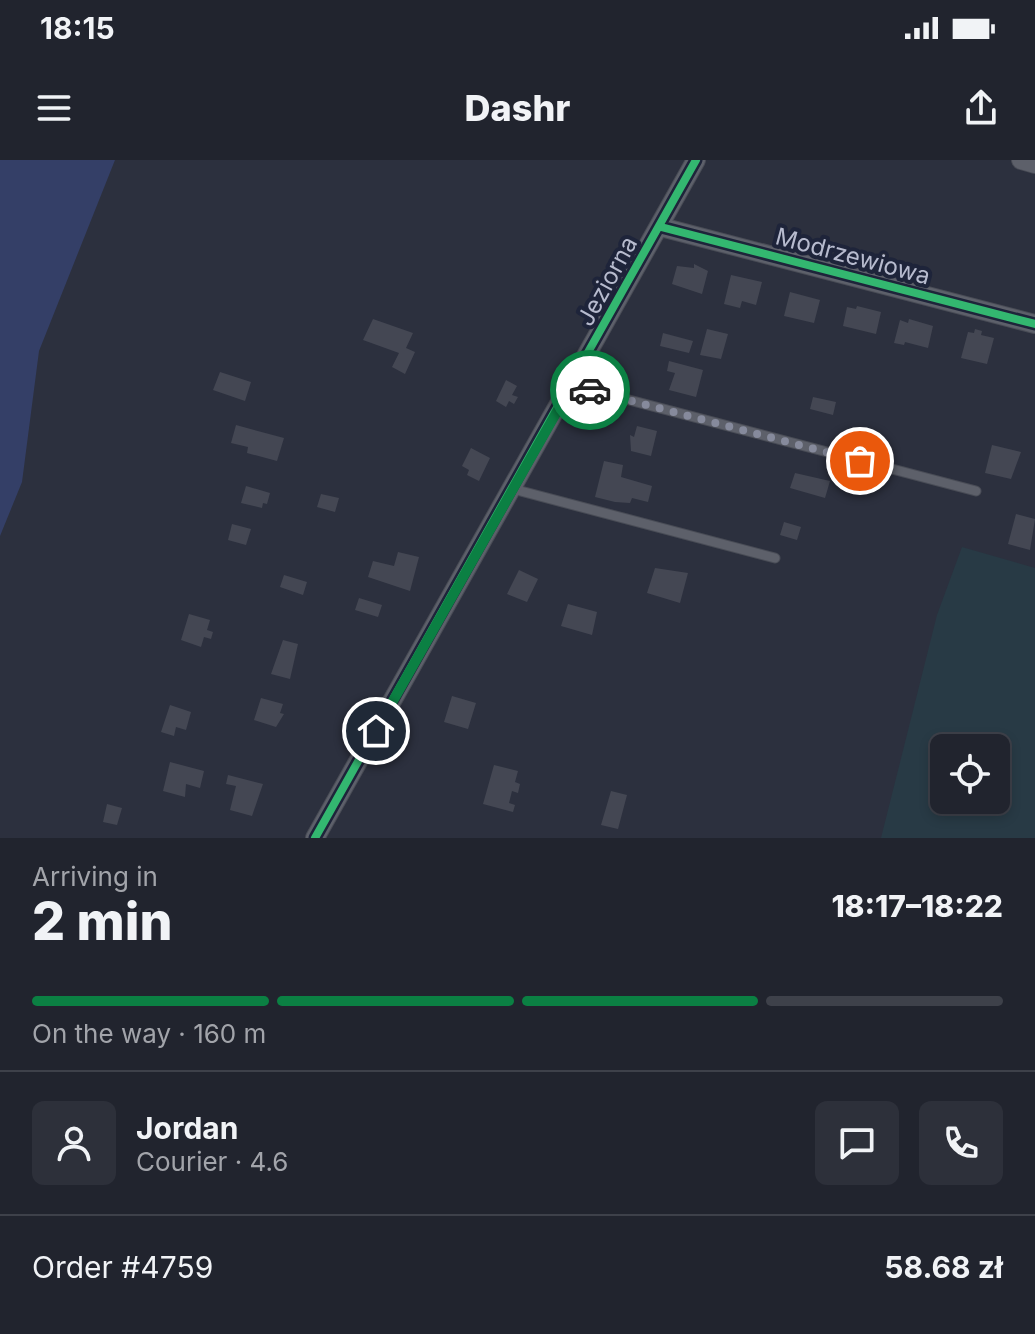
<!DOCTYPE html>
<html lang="en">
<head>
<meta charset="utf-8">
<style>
	:root { --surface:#21242e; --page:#2d303a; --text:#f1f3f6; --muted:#a2a4aa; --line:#3e414a; --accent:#0b8043 }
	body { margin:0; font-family:Inter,sans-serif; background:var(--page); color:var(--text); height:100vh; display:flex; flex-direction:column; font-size:30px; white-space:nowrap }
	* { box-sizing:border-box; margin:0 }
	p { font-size:26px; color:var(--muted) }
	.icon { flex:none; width:44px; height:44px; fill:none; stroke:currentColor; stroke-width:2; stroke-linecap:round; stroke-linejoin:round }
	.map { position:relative; height:678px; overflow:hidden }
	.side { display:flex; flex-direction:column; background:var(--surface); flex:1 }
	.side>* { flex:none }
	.fabs { position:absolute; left:930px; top:574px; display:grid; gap:16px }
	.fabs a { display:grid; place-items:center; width:80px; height:80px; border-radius:12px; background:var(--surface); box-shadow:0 4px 12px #0003,0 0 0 2px var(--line); font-size:40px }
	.pin { position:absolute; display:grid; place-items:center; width:68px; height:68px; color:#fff; margin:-34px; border:4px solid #fff; border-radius:50%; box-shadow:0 2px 8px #0007 }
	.courier { position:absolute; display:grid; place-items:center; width:80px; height:80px; margin:-40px; border:6px solid #0b8043; border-radius:50%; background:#fff; color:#222; box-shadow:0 2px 10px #0007 }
	.headline em { font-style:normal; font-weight:800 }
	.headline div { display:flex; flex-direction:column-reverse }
	.headline { display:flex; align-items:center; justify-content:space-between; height:136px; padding:0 32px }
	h1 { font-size:52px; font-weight:800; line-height:60px }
	.bar { display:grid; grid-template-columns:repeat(4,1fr); gap:12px 8px; align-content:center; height:96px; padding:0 32px }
	.bar i { height:10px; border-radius:6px; background:var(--line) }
	.bar .active { background:var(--accent) }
	.bar p { grid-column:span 4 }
	.line { display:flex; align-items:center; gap:20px; padding:0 32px; border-top:2px solid var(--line) }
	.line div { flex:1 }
	.round { display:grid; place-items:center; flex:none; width:84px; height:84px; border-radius:12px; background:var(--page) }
	.status { display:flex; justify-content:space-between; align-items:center; height:56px; padding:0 40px; background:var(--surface); direction:ltr }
	.status svg { height:22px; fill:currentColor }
	header { display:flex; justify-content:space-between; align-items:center; height:104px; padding:0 32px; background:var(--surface); font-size:36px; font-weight:800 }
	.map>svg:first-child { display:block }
</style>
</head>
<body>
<div class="status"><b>18:15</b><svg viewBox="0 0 49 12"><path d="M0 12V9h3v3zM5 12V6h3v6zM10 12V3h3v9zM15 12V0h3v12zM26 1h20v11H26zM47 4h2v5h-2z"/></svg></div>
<header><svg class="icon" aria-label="menu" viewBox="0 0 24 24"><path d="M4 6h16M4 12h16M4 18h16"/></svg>Dashr<svg class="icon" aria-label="share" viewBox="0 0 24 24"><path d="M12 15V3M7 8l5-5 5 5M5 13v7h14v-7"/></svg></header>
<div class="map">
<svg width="1035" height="678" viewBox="0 0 1035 678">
	<rect width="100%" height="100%" fill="#2c303e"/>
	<path fill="#283a45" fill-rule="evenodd" d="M962 387 1035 408V678H881L937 455ZM944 588H996V640H944Z"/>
	<path fill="#343f67" d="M0 0H115L39 191 22 322 0 376Z"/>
	<path fill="#444753" d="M694 104 708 111 702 134 672 124 677 106 694 108Z
		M731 115 762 122 756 145 742 141 740 148 724 144Z
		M790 132 820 140 814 163 784 156Z
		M857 146 881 152 876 174 843 166 847 147 856 149Z
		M373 159 413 173 406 188 415 192 405 214 392 207 399 193 363 180Z
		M909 159 933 166 928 188 905 182 904 185 894 183 900 160 908 163Z
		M707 169 728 174 721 199 700 195Z
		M975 169 982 171 981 175 994 178 987 204 961 198 968 172 974 173Z
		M663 173 693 181 689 193 660 186Z
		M669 201 703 210 696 237 669 230 675 213 667 211Z
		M220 212 251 222 245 241 213 230Z
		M506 220 517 226 512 235 518 237 514 244 509 241 506 247 496 241Z
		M813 237 836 242 833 255 810 249Z
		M236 265 284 278 277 301 247 293 248 287 231 283Z
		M637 266 657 271 651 296 631 291 630 275 634 277Z
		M992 285 1021 292 1011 319 985 313Z
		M471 288 490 298 479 321 467 315 469 310 462 306Z
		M604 301 623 305 621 317 652 326 648 342 632 338 630 343 615 342 595 337Z
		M795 313 830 321 825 338 790 328Z
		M246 326 270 333 267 344 263 343 262 348 241 343Z
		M321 334 339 338 335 352 317 347Z
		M1016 354 1035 359 1030 390 1008 384Z
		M784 362 801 367 797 380 780 375Z
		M232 364 251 369 246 385 228 380Z
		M398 392 419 397 410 431 368 417 373 401 394 406Z
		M655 408 688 413 680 443 647 433Z
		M519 410 538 419 527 442 507 434Z
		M284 415 307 422 303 435 280 427Z
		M359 438 382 445 378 457 355 450Z
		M568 444 597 452 592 475 561 466Z
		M189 454 210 460 207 470 213 472 211 479 204 477 201 487 181 480Z
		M283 480 298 484 290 519 271 514Z
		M452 536 476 543 468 569 444 562Z
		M261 538 283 544 280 553 284 554 276 567 254 560Z
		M170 545 191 552 186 570 176 567 174 576 161 572Z
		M170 602 204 611 200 628 186 624 185 637 163 631Z
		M494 605 518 611 515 622 520 624 518 633 512 631 509 643 515 645 513 652 483 644Z
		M228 615 263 624 252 656 230 650 236 626 226 624Z
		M611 631 627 635 618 669 601 665Z
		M107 644 122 648 117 665 103 662Z"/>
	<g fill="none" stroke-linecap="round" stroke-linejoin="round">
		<g stroke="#494c56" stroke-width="11">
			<path id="lane" d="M572 225 976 331
				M513 329 775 398"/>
		</g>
		<g stroke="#494c56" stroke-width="20">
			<path id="street" d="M1021 0 1035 4
				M661 67 1035 164
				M315 678 696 0"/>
		</g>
		<use href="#lane" stroke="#5d606a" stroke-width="9"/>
		<use href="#street" stroke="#5d606a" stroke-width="18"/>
		<g stroke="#1e243a" stroke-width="13">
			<path id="cycleway" d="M661 67 1035 164
				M315 678 696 0"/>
		</g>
		<use href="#cycleway" stroke="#33b770" stroke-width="8"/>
	</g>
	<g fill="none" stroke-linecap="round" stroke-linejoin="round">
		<path stroke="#868a9c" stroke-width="8" stroke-dasharray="0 14.4" d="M590 230 860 301"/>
		<path stroke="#0b8043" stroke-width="10" d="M376 571 572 225 590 230"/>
	</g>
	<g text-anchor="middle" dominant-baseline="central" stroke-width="8" stroke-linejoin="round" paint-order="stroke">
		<g font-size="24" fill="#b7bbce" stroke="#1e243a">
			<text transform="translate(853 96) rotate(15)">Modrzewiowa</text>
			<text transform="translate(607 121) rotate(-61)">Jeziorna</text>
		</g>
	</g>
</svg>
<div class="fabs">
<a><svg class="icon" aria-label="locate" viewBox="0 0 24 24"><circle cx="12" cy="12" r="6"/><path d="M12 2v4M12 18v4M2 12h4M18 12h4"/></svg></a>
</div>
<div class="pin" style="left:860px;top:301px;background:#ea580c"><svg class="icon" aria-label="bag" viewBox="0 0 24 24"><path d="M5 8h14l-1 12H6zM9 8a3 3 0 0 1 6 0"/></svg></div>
<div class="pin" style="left:376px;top:571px;background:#1f2937"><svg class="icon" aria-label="home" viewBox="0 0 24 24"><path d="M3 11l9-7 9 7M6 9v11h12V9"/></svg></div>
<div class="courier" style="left:590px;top:230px"><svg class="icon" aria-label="car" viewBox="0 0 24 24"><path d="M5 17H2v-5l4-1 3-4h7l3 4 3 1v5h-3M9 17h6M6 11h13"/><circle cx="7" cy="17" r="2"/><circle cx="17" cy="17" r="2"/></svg></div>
</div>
<section class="side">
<div class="headline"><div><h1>2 min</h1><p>Arriving in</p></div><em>18:17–18:22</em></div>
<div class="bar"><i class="active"></i><i class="active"></i><i class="active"></i><i></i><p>On the way · 160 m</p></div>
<div class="line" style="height:144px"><a class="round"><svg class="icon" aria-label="person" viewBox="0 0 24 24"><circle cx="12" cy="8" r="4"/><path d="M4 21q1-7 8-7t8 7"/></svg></a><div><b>Jordan</b><p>Courier · 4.6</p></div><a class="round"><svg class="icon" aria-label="chat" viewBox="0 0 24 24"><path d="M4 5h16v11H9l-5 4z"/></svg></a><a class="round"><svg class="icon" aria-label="phone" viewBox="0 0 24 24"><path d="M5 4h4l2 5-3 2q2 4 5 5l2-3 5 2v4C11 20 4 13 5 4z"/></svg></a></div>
<div class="line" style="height:104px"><div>Order #4759</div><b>58.68 zł</b></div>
</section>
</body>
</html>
